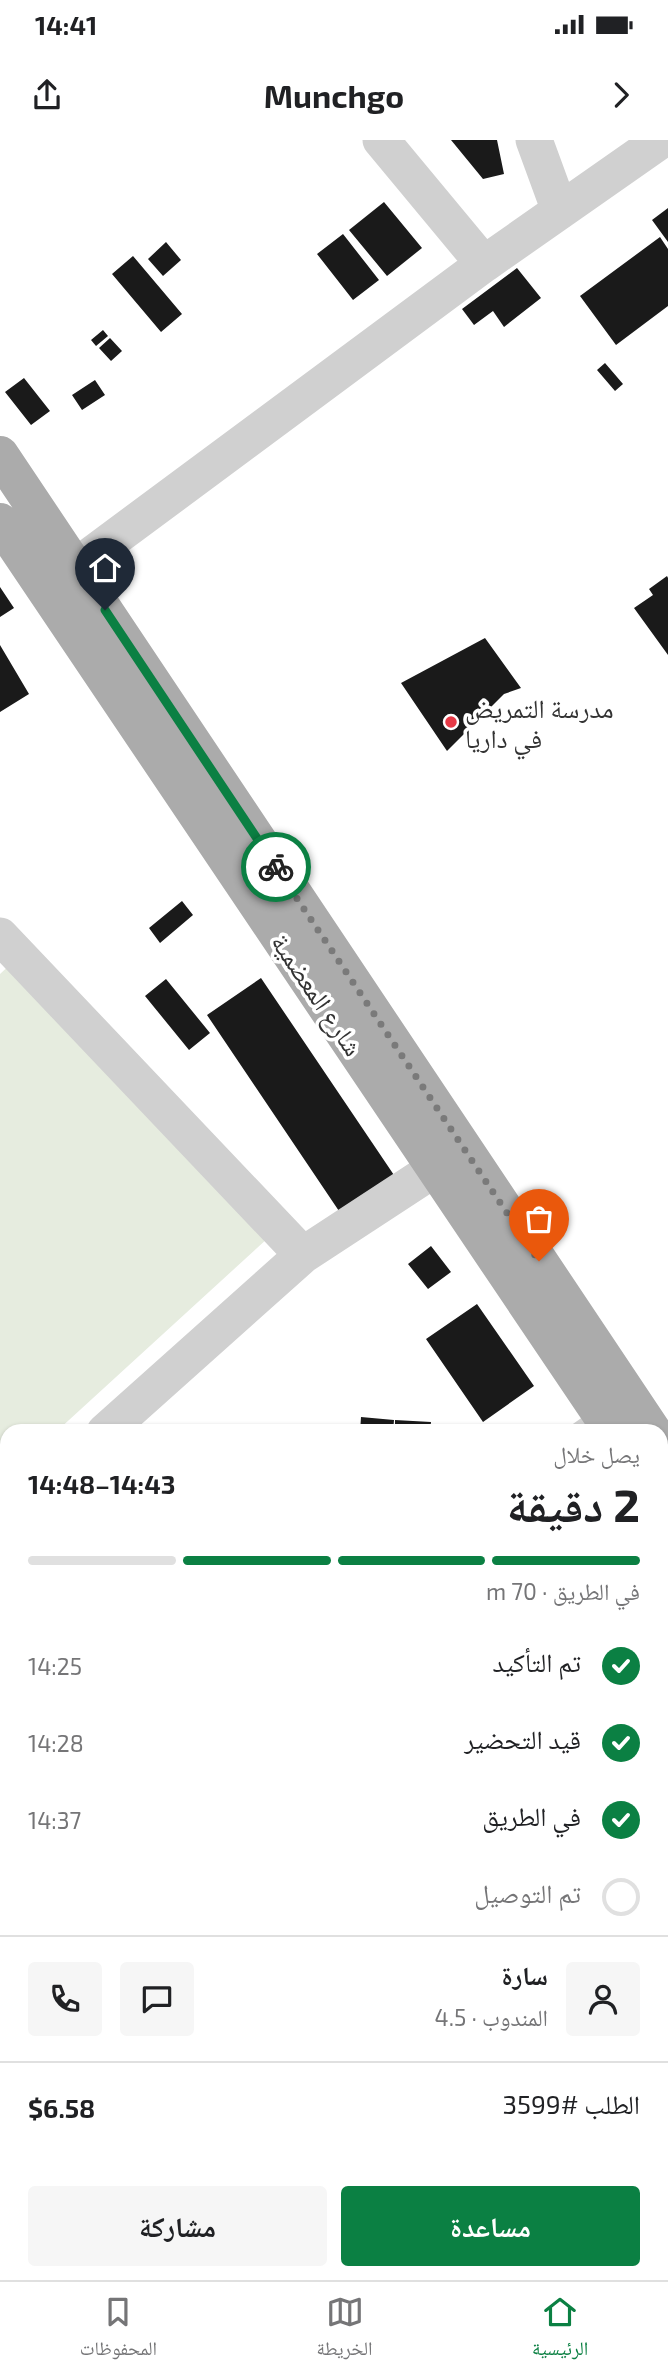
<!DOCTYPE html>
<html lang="ar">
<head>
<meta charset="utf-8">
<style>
	:root { --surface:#fff; --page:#f6f6f6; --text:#202124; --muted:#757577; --line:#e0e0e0; --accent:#0b8043 }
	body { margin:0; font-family:"Exo 2","Noto Naskh Arabic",sans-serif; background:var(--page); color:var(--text); direction:rtl; height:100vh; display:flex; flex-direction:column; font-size:26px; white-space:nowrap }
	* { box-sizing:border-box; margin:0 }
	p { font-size:23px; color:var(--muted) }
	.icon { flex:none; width:38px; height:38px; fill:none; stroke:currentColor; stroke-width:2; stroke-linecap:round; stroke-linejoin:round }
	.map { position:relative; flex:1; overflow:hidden; direction:ltr }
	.side { position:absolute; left:0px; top:1284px; width:668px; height:856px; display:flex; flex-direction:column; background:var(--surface); border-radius:21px 21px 0 0; box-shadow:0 2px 5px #0004; direction:rtl }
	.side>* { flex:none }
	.pin { position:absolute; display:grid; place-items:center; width:60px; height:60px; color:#fff; margin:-72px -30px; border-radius:50% 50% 50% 0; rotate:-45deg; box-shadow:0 0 7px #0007 }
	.pin .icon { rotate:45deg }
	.courier { position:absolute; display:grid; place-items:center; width:70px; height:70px; margin:-35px; border:5px solid #0b8043; border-radius:50%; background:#fff; color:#222; box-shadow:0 2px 9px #0007 }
	.head em { font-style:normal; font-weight:700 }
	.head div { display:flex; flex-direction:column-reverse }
	.head { display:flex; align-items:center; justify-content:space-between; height:119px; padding:0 28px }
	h1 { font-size:46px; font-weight:700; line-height:52px }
	.bar { display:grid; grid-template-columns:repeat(4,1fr); gap:10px 7px; align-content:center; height:84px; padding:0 28px }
	.bar i { height:9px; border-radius:5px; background:var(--line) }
	.bar .active { background:var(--accent) }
	.bar p { grid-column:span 4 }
	.line { display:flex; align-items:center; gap:18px; padding:0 28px; border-top:2px solid var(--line) }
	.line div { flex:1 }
	.round { display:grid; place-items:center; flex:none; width:74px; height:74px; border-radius:7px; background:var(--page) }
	ol { padding:0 28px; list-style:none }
	li { display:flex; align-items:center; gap:21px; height:77px }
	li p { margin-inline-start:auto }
	li .icon { padding:7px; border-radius:50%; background:var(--accent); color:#fff; stroke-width:4 }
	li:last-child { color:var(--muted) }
	li i { width:38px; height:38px; border:4px solid var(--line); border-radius:50% }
	.button { display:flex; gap:14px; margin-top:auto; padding:14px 28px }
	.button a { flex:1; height:80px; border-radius:7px; background:var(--accent); color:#fff; font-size:28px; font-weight:700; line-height:80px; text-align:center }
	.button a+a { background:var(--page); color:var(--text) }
	.status { display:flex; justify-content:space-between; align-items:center; height:49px; padding:0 35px; background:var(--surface); direction:ltr }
	.status svg { height:19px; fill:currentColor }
	header { display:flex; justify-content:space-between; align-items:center; height:91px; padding:0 28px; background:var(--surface); font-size:32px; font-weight:700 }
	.tabs { display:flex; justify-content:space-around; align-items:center; height:98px; border-top:2px solid var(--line); background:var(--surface); font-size:19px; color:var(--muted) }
	.tabs a { display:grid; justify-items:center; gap:4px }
	.tabs .active { color:var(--accent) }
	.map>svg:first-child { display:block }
</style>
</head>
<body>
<div class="status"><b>14:41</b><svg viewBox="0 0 49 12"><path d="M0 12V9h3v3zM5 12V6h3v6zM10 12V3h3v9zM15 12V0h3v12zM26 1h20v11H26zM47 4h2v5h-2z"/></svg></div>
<header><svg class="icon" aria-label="forward" viewBox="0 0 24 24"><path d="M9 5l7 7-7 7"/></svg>Munchgo<svg class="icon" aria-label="share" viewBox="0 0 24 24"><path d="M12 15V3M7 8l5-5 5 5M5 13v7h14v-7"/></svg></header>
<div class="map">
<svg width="668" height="2140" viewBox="0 0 668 2140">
	<rect width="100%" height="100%" fill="#fff"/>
	<path fill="#e6ecdf" d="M15 820 268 1098 57 1291 7 1292V1337L0 1344V834Z"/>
	<path fill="#1a1a1a" d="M451 0H497L504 34 483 39Z
		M384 62 422 108 387 136 349 90Z
		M668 68V102L652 80Z
		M343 94 379 140 353 160 317 114Z
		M660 97 668 109V166L616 205 580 156Z
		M166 102 181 120 163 136 148 119Z
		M133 116 182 174 161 192 112 134Z
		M517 128 541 158 504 187 493 171 474 185 462 169Z
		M103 190 108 196 96 206 91 200Z
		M110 198 122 211 111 221 99 208Z
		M605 223 623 244 615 251 597 230Z
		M24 238 50 271 31 285 5 252Z
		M95 240 105 255 82 270 72 255Z
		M667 436 668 438V515L634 468 653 455 649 449Z
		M0 447 14 468 0 477Z
		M485 498 521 548 504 554 447 611 401 543Z
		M0 505 29 554 0 572Z
		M182 761 193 775 160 803 149 788Z
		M261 838 398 1041 343 1077 207 875Z
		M166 839 210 893 189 910 145 856Z
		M431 1106 451 1132 428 1149 408 1124Z
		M477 1164 534 1246 483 1282 426 1199Z
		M361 1277 394 1280 393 1292H360Z
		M395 1280 431 1282 430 1292H395Z
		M662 1588 668 1590V1619L662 1617Z
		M662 1619 668 1621V1643L662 1664Z
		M457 2133H497L496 2140H481Z"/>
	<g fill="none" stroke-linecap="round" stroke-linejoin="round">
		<path stroke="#d0d0d0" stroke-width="18" d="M577 1292 601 1275
			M0 1695 7 1690"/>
		<path stroke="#d0d0d0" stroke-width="37" d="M381 0 484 124
			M534 0 560 71
			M51 445 484 124 661 0
			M0 796 303 1115 105 1292
			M303 1115 436 1028
			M0 1385 7 1379"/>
		<path stroke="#ababab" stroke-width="38" d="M0 315 653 1292
			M0 382 613 1292
			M662 1365 668 1375"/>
	</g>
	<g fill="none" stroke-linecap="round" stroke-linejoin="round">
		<path stroke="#7a7a7a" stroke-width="7" stroke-dasharray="0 12.6" d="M276 727 539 1121"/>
		<path stroke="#0b8043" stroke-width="9" d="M105 470 276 727"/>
	</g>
	<circle fill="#e63946" stroke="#fff" stroke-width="2.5" cx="451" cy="582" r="7"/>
	<g text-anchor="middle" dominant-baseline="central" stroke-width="7" stroke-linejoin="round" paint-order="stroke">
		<g font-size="26" fill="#333" stroke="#fff" text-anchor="start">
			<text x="465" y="567">مدرسة التمريض<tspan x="465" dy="30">في داريا</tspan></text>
		</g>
		<g font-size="26" fill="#333" stroke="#fff">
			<text transform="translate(318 854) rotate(56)">شارع المعضمية</text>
		</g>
	</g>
</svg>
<div class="pin" style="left:539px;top:1121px;background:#ea580c"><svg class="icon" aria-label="bag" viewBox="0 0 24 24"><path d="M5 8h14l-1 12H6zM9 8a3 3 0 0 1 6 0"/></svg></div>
<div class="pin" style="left:105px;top:470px;background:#1f2937"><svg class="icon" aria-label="home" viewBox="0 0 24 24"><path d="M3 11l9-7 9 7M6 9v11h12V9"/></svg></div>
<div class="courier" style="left:276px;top:727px"><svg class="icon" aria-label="bike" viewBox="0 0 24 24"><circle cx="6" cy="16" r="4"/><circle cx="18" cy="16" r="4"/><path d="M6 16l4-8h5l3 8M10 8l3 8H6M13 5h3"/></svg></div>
<section class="side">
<div class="head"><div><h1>2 دقيقة</h1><p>يصل خلال</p></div><em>14:43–14:48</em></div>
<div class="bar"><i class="active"></i><i class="active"></i><i class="active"></i><i></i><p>في الطريق · 70 m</p></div>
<ol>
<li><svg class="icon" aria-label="check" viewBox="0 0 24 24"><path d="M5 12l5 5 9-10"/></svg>تم التأكيد<p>14:25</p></li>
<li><svg class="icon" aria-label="check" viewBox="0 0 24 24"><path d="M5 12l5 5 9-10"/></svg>قيد التحضير<p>14:28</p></li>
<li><svg class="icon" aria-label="check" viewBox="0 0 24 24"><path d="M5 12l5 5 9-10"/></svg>في الطريق<p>14:37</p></li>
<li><i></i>تم التوصيل</li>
</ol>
<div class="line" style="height:126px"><a class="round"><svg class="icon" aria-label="person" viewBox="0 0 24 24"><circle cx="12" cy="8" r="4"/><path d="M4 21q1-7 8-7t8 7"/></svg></a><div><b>سارة</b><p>المندوب · 4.5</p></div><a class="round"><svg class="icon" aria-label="chat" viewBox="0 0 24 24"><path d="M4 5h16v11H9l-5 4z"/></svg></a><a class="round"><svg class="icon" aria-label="phone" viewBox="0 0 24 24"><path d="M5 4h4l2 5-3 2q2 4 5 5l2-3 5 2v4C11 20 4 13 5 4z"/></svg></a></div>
<div class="line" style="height:91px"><div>الطلب #3599</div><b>$6.58</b></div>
<div class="button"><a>مساعدة</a><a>مشاركة</a></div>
</section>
</div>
<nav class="tabs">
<a class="active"><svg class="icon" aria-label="home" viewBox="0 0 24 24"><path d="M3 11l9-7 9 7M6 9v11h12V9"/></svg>الرئيسية</a>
<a><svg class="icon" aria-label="map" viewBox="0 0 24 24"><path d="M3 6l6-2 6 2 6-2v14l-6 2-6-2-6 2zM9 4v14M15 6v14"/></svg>الخريطة</a>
<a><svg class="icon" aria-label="saved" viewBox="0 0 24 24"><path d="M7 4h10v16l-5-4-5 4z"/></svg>المحفوظات</a>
</nav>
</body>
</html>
